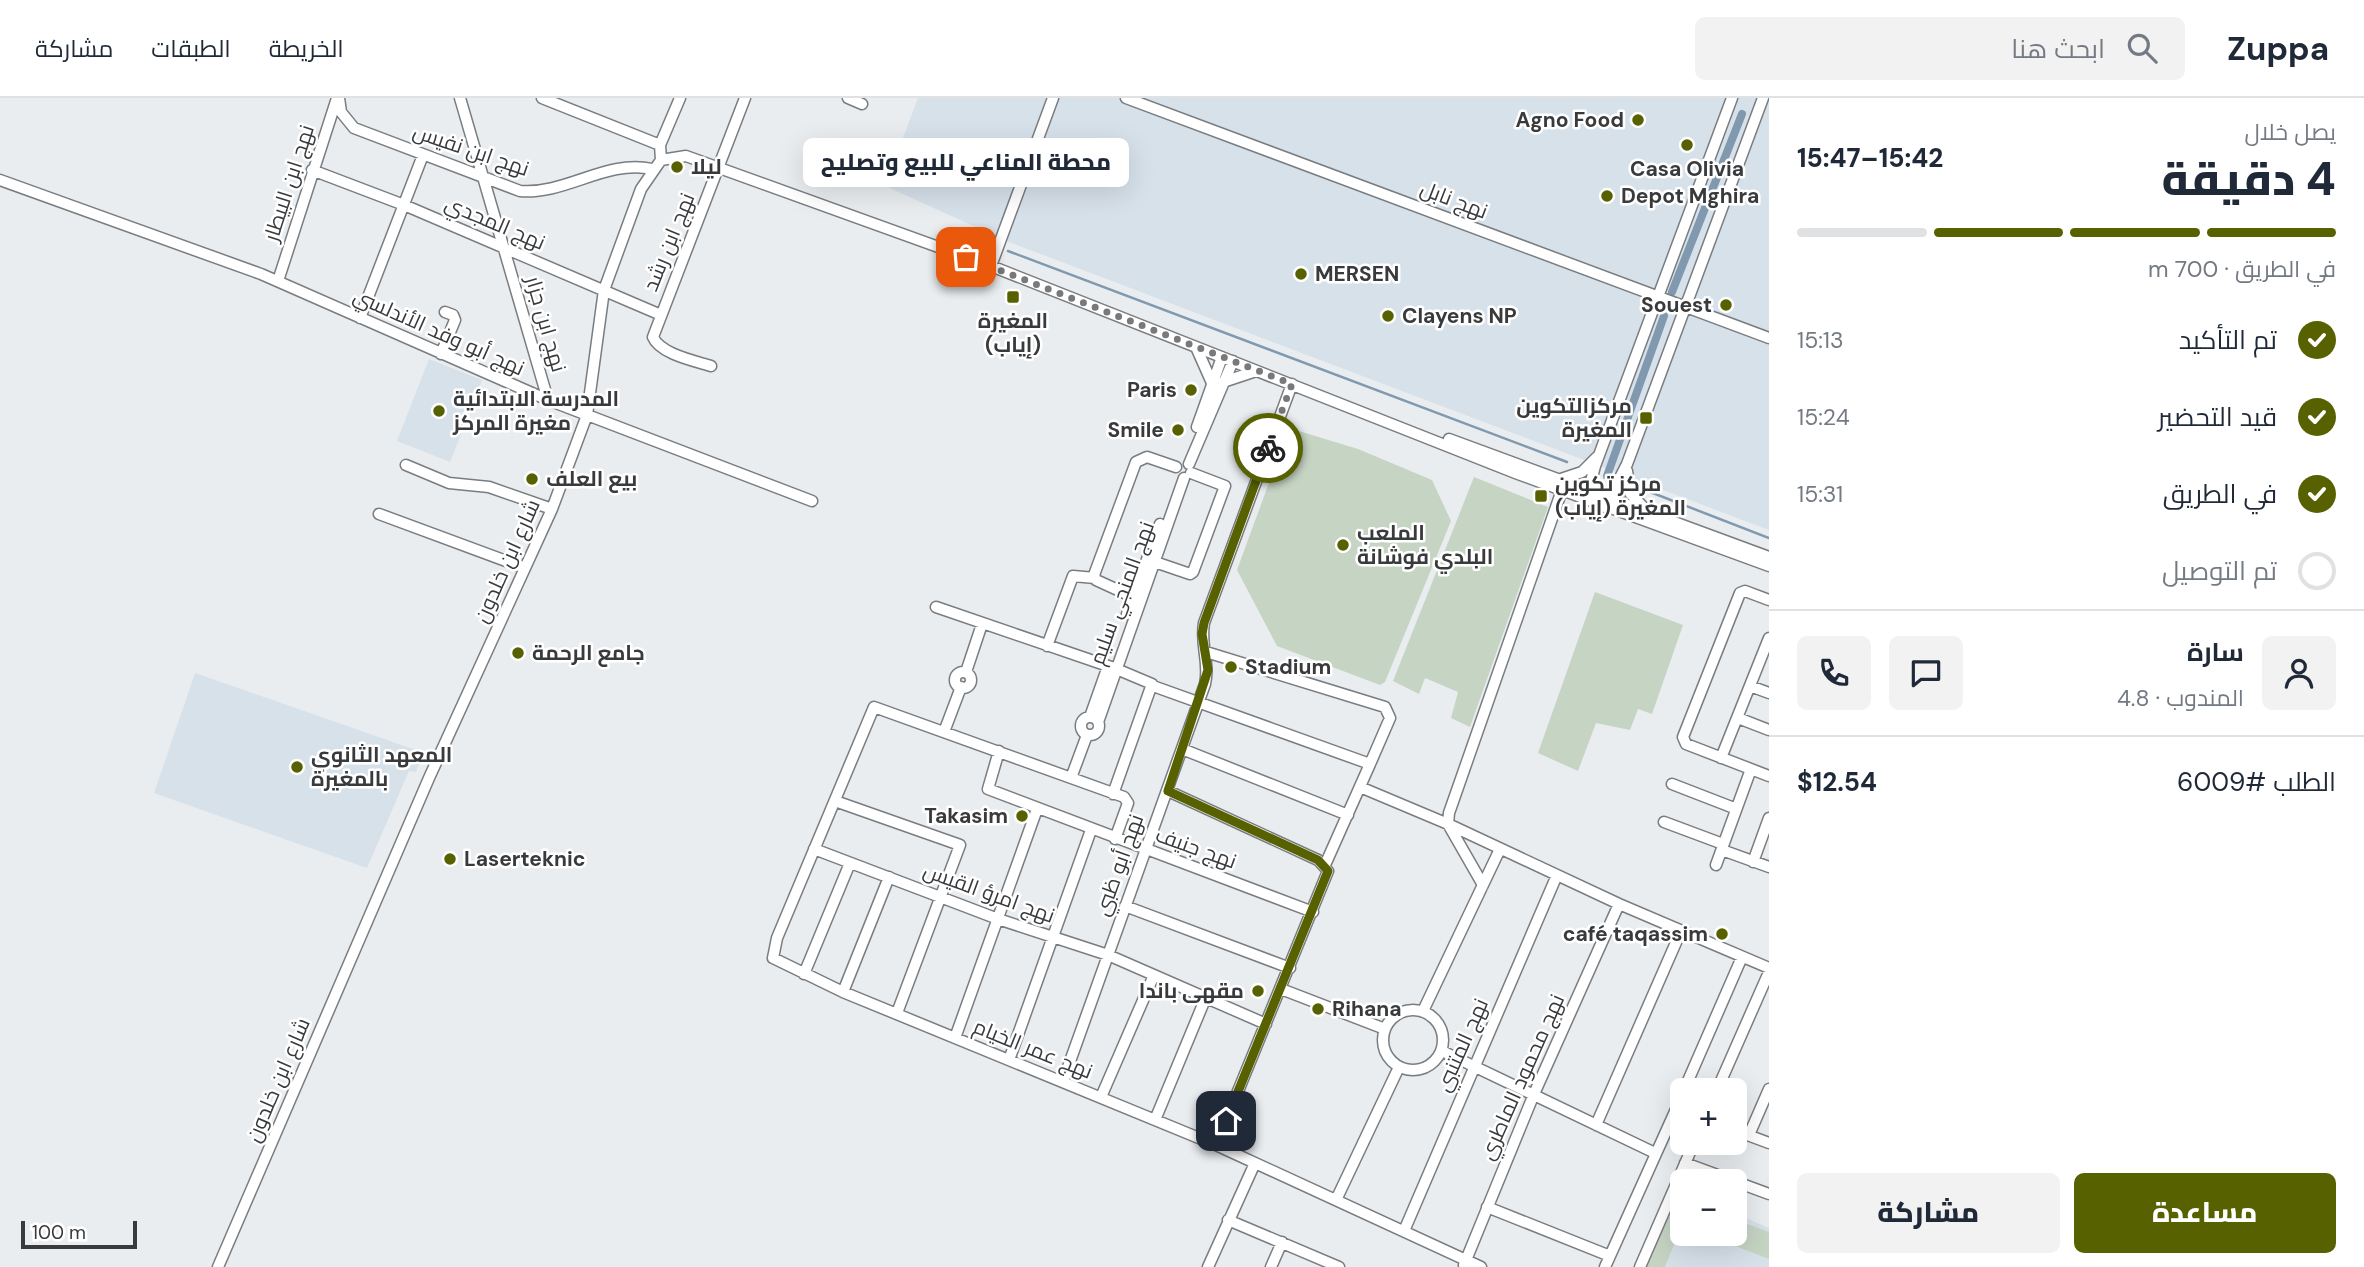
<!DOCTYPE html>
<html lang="ar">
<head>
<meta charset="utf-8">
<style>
	:root { --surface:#fff; --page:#f2f2f3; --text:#1f2937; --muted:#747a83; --line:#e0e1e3; --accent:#576100 }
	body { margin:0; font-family:"DM Sans",Cairo,sans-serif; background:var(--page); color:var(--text); direction:rtl; height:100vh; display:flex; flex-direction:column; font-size:26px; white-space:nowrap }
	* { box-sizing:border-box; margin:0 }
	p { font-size:23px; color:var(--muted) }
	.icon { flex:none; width:38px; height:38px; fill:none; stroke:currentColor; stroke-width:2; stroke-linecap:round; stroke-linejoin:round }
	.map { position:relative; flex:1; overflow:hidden; direction:ltr }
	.panel { display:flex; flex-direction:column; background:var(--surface); width:595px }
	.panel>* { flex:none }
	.buttons { position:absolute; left:1670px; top:980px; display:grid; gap:14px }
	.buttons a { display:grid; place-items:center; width:77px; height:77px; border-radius:10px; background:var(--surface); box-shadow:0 7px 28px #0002; font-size:35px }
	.scale { position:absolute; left:21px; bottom:18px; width:116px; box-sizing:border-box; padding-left:7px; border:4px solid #393a3c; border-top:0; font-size:19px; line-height:24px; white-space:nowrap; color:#393a3c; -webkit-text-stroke:5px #fff; paint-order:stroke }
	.pin { position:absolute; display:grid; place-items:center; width:60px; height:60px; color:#fff; margin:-30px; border-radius:14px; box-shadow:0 4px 10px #0006 }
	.courier { position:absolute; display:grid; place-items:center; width:70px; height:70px; margin:-35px; border:5px solid #576100; border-radius:50%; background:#fff; color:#222; box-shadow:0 2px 9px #0007 }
	.bubble { position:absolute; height:49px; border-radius:10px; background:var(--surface); box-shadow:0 7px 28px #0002; font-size:23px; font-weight:800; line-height:49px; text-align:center; direction:rtl }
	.overview em { font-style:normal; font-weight:800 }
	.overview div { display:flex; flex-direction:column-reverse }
	.overview { display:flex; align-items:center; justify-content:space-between; height:119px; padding:0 28px }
	h1 { font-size:46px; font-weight:800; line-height:52px }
	.bar { display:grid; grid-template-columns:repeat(4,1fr); gap:10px 7px; align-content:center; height:84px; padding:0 28px }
	.bar i { height:9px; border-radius:5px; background:var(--line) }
	.bar .selected { background:var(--accent) }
	.bar p { grid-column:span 4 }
	.line { display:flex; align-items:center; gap:18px; padding:0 28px; border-top:2px solid var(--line) }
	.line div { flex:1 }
	.round { display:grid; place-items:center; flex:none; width:74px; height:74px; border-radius:10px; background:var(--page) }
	ol { padding:0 28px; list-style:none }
	li { display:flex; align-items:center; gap:21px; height:77px }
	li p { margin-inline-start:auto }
	li .icon { padding:7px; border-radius:50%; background:var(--accent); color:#fff; stroke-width:4 }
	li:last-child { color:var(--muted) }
	li i { width:38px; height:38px; border:4px solid var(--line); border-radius:50% }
	.primary-button { display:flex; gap:14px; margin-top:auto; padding:14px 28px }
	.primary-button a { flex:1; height:80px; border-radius:10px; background:var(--accent); color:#fff; font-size:28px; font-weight:800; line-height:80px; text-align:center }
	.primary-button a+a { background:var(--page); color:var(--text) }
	header { display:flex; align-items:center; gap:42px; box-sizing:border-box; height:98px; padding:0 35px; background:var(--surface); border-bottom:2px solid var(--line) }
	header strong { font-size:33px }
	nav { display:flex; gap:38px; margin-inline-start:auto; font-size:24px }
	.search { width:490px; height:63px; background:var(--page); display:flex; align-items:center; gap:18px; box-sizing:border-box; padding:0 24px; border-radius:10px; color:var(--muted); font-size:26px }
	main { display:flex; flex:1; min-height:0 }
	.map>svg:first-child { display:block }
</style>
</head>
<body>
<header>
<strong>Zuppa</strong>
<div class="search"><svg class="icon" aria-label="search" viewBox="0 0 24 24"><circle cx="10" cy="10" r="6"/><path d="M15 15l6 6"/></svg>ابحث هنا</div>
<nav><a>الخريطة</a><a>الطبقات</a><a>مشاركة</a></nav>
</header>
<main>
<section class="panel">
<div class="overview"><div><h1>4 دقيقة</h1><p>يصل خلال</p></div><em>15:42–15:47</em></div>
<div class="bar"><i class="selected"></i><i class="selected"></i><i class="selected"></i><i></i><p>في الطريق · 700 m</p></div>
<ol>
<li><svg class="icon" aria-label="check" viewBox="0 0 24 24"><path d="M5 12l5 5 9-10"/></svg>تم التأكيد<p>15:13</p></li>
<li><svg class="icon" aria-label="check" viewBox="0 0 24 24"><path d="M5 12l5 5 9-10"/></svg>قيد التحضير<p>15:24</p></li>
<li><svg class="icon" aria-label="check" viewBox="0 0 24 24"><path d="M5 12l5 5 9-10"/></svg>في الطريق<p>15:31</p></li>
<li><i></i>تم التوصيل</li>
</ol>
<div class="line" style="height:126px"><a class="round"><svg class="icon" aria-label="person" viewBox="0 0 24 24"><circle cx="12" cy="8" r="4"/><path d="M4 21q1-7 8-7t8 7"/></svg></a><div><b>سارة</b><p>المندوب · 4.8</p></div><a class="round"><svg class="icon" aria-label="chat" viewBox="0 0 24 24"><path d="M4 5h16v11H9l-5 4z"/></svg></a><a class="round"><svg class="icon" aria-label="phone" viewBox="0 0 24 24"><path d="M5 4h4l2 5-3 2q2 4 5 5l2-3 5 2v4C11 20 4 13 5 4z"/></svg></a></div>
<div class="line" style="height:91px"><div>الطلب #6009</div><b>$12.54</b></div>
<div class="primary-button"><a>مساعدة</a><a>مشاركة</a></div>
</section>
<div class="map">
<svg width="1769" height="1169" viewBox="0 0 1769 1169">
	<rect width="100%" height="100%" fill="#e9edf0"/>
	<path fill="#d7e1ea" d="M918 0H1769V432L1009 144 885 88Z
		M429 261 482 282 450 364 397 343Z
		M195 575 416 652 421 660 416 674 409 673 367 770 154 695Z
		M1734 1115 1769 1130V1169H1665L1682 1127V1136H1734Z"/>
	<path fill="#c6d4c4" d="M1289 330 1358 351 1432 382 1451 423 1385 584 1380 587 1277 548 1237 472Z
		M1474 379 1548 409 1470 629 1451 620 1458 594 1425 580 1419 596 1393 583Z
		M1595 494 1683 527 1652 616 1638 611 1630 632 1596 625 1578 673 1538 655Z
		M1676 1094 1682 1096V1127L1665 1169H1644Z
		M1745 1125 1769 1134V1161L1735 1148Z"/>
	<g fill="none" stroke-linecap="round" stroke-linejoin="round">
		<path stroke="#8099af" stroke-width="2.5" d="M1008 153 1567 364
			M1632 387 1769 440"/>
		<path stroke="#8099af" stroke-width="8" d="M1672 194 1742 16
			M1607 378 1664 218"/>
		<g stroke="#797d80" stroke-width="13">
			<path id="minor" d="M339 0 341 14 354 30 520 93C566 97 606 61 652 71
				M460 0 548 302
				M542 0 660 47 661 62
				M848 0 862 6
				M1126 0 1769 240
				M660 47 680 0
				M312 72 404 107 661 217
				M0 82 261 176 548 302 812 403
				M991 168 1053 0
				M278 183 337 0
				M360 220 423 57
				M1196 249 1212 285
				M441 256 455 222 453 217 445 214
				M711 268C695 263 660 256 653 239L745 0
				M1223 284 1256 273
				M1197 329 1222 259
				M1449 341 1769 459
				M1189 366 1233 263
				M406 367 449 385 489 389 552 411
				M1627 373 1630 395 1644 410
				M1561 381 1582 374 1597 359
				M1562 392 1449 715 1448 726 1619 806 1769 870
				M1586 402 1595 368 1732 0
				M1605 409 1627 366 1763 0
				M379 416 525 470
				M1149 462 1190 476 1193 474 1225 388 1191 375
				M1133 499 1096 482 1094 477 1136 364 1147 359 1176 369
				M1769 502 1745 493 1740 495 1683 639 1686 646 1769 678
				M936 509 1114 570 1152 586 1113 696
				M1127 516 1160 426
				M1047 548 1073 478 1095 480
				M966 574 982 526
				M955 582a8 8 0 1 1 16 0a8 8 0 1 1-16 0Z
				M1153 588 1370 666 1390 620 1385 609 1206 554
				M1750 588 1769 595
				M1081 628a9 9 0 1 1 18 0a9 9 0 1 1-18 0Z
				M1090 619 1107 571
				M1738 620 1769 632
				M1098 624 1184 380
				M944 634 961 589
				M1182 651 1348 717
				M999 653 988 691 1313 814
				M1721 660 1769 540
				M1071 680 1087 637
				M1672 686 1734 710
				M1360 689 1448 726 1483 787
				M1168 693 1318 762 1328 773 1216 1047
				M835 703 960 747 897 915
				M1664 724 1723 746
				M1115 741 1128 705 1124 699 874 609 777 840 773 860 843 894 1216 1047 1481 1169
				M814 751 998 821 1108 857 1266 926
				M1722 752 1769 769
				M1753 764 1769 720
				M1325 767 1370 666
				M1716 767 1751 671
				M1125 808 1290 870
				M804 876 850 765
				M1281 891 1385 931
				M843 894 889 779
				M1383 942a30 30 0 1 1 60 0a30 30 0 1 1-60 0Z
				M1423 913 1500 751
				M955 940 1037 711
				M1442 953 1655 1055
				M1009 962 1091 732
				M1063 983 1205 586C1210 565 1200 547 1204 525L1292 286
				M1684 992 1742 859
				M1717 992 1769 874
				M1101 999 1154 877
				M1155 1022 1206 899
				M1596 1027 1681 833
				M1734 1032 1769 1045
				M1749 1037 1769 991
				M1685 1065 1769 1096
				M1336 1102 1399 969
				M1487 1109 1610 1158
				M1228 1122 1339 1169
				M1404 1133 1557 777
				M1464 1167 1534 996 1619 806
				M218 1169 429 680 552 411 587 317 604 192 641 91 661 62 686 58 991 168 1518 376 1769 468
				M1208 1169 1255 1065
				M1271 1169 1282 1144
				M1605 1169 1682 998
				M1640 1169 1694 1045"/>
		</g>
		<use href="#minor" stroke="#fff" stroke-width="10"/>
	</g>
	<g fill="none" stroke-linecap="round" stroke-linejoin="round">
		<path stroke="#77797b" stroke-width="7" stroke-dasharray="0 12.6" d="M966 159 1292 286 1268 350"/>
		<path stroke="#576100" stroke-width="9" d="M1226 1023 1328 773 1318 762 1168 693 1208 572 1202 536 1204 525 1268 350"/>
	</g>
	<g fill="#576100" stroke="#fff" stroke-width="2.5">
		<circle cx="1638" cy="22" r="7"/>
		<circle cx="1687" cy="47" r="7"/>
		<circle cx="677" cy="69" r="7"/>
		<circle cx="1607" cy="98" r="7"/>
		<circle cx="1301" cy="176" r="7"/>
		<rect x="1006" y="192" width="14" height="14" rx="3.5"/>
		<circle cx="1726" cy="207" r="7"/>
		<circle cx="1388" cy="218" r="7"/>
		<circle cx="1191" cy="292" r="7"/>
		<circle cx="439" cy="313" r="7"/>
		<rect x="1639" y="313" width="14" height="14" rx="3.5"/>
		<circle cx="1178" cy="332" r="7"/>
		<circle cx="532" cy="381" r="7"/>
		<rect x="1534" y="391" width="14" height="14" rx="3.5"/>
		<circle cx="1343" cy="447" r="7"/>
		<circle cx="518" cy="555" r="7"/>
		<circle cx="1231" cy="569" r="7"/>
		<circle cx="297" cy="669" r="7"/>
		<circle cx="1022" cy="718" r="7"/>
		<circle cx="450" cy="761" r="7"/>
		<circle cx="1722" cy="836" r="7"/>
		<circle cx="1258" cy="893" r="7"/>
		<circle cx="1318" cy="911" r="7"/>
	</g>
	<g text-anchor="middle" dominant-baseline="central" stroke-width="5" stroke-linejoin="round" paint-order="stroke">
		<g font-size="21" font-weight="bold" fill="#393a3c" stroke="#fff" text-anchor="start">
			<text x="1624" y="22" text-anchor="end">Agno Food</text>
			<text x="691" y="69">ليلا</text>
			<text x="1687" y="71" text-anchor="middle">Casa Olivia</text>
			<text x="1621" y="98">Depot Mghira</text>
			<text x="1315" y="176">MERSEN</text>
			<text x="1712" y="207" text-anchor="end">Souest</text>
			<text x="1402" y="218">Clayens NP</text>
			<text x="1013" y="223" text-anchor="middle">المغيرة<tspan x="1013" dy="24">(إياب)</tspan></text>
			<text x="1177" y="292" text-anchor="end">Paris</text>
			<text x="453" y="301">المدرسة الابتدائية<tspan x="453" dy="24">مغيرة المركز</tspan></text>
			<text x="1632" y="308" text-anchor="end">مركزالتكوين<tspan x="1632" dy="24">المغيرة</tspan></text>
			<text x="1164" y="332" text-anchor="end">Smile</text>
			<text x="546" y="381">بيع العلف</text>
			<text x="1555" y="386">مركز تكوين<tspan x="1555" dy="24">المغيرة (إياب)</tspan></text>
			<text x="1357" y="435">الملعب<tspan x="1357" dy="24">البلدي فوشانة</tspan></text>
			<text x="532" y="555">جامع الرحمة</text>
			<text x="1245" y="569">Stadium</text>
			<text x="311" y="657">المعهد الثانوي<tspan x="311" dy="24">بالمغيرة</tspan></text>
			<text x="1008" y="718" text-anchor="end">Takasim</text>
			<text x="464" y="761">Laserteknic</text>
			<text x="1708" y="836" text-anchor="end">café taqassim</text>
			<text x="1244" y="893" text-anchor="end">مقهى باندا</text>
			<text x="1332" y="911">Rihana</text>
		</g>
		<g font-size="21" fill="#393a3c" stroke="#fff">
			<text transform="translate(471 52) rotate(19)">نهج ابن نفيس</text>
			<text transform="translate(289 85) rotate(-72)">نهج ابن البيطار</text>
			<text transform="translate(1454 102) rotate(21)">نهج نابل</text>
			<text transform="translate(495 125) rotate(23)">نهج المجدي</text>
			<text transform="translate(669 144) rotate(-68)">نهج ابن رشد</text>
			<text transform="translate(546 226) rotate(74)">نهج ابن جزار</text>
			<text transform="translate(439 234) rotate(24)">نهج أبو وفد الأندلسي</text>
			<text transform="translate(507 463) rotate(-66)">شارع ابن خلدون</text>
			<text transform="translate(1122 495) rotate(-70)">نهج المنجي سليم</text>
			<text transform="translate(1196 750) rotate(20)">نهج جنيف</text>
			<text transform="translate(1119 767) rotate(-70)">نهج أبو ظبي</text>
			<text transform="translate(989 795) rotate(20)">نهج امرؤ القيس</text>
			<text transform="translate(1462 947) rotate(-66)">نهج المتنبي</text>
			<text transform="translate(1033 951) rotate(22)">نهج عمر الخيام</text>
			<text transform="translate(1522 979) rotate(-66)">نهج محمود الماطري</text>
			<text transform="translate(278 982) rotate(-67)">شارع ابن خلدون</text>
		</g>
	</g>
</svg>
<div class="buttons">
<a>+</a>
<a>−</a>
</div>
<div class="scale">100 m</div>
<div class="pin" style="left:966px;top:159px;background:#ea580c"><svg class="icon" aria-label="bag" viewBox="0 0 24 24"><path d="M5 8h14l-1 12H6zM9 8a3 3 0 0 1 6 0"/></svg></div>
<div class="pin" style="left:1226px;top:1023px;background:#1f2937"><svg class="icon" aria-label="home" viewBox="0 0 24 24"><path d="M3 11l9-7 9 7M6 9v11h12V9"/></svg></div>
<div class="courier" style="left:1268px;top:350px"><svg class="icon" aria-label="bike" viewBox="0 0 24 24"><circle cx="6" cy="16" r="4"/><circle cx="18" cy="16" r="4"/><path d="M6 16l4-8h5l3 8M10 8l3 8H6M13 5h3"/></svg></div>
<div class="bubble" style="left:803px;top:40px;width:326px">محطة المناعي للبيع وتصليح</div>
</div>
</main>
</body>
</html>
